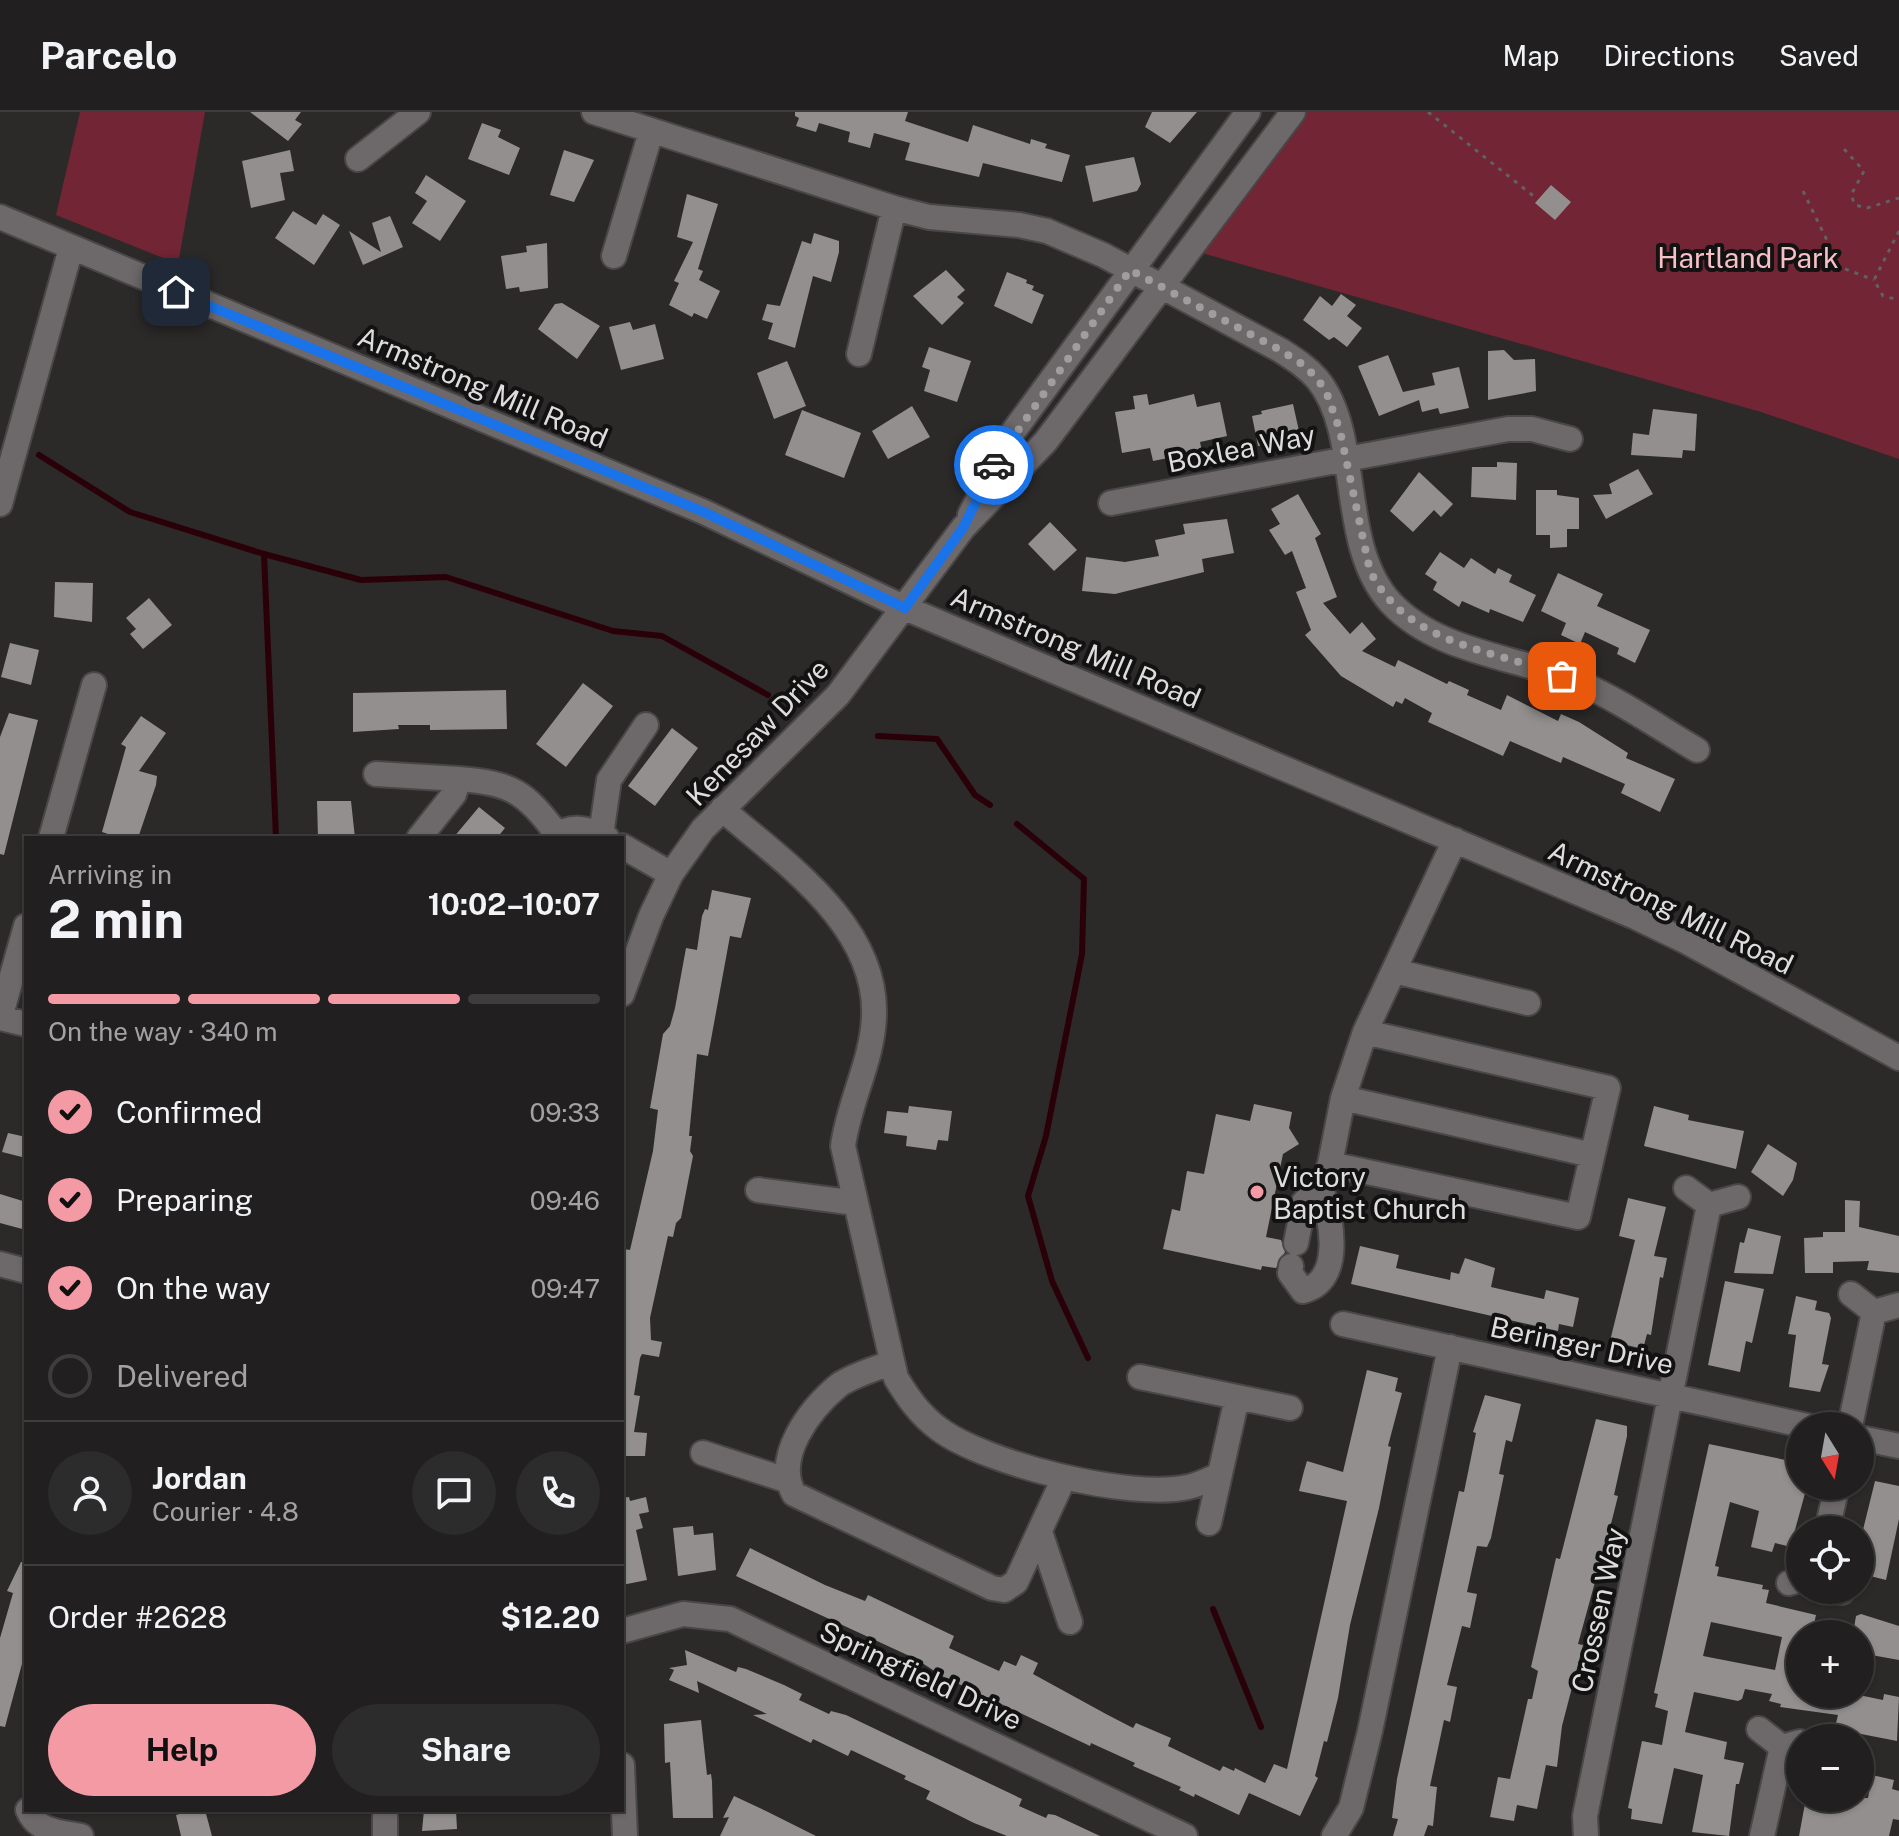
<!DOCTYPE html>
<html lang="en">
<head>
<meta charset="utf-8">
<style>
	:root { --surface:#211f1f; --page:#2d2c2c; --text:#f1f3f6; --muted:#a2a2a4; --line:#3e3d3d; --accent:#f49aa5 }
	body { margin:0; font-family:"Public Sans",sans-serif; background:var(--page); color:var(--text); height:100vh; display:flex; flex-direction:column; font-size:30px; white-space:nowrap }
	* { box-sizing:border-box; margin:0 }
	p { font-size:26px; color:var(--muted) }
	.icon { flex:none; width:44px; height:44px; fill:none; stroke:currentColor; stroke-width:2; stroke-linecap:round; stroke-linejoin:round }
	.map { position:relative; flex:1; overflow:hidden }
	.side { position:absolute; left:24px; top:724px; width:600px; height:976px; display:flex; flex-direction:column; background:var(--surface); border-radius:0px; box-shadow:0 2px 6px #0004,0 0 0 2px var(--line) }
	.side>* { flex:none }
	.needle { width:52px; rotate:169deg }
	.tools { position:absolute; left:1786px; top:1300px; display:grid; gap:16px }
	.tools a { display:grid; place-items:center; width:88px; height:88px; border-radius:50%; background:var(--surface); box-shadow:0 2px 6px #0004,0 0 0 2px var(--line); font-size:40px }
	.pin { position:absolute; display:grid; place-items:center; width:68px; height:68px; color:#fff; margin:-34px; border-radius:16px; box-shadow:0 4px 12px #0006 }
	.courier { position:absolute; display:grid; place-items:center; width:80px; height:80px; margin:-40px; border:6px solid #1a73e8; border-radius:50%; background:#fff; color:#222; box-shadow:0 2px 10px #0007 }
	.overview em { font-style:normal; font-weight:700 }
	.overview div { display:flex; flex-direction:column-reverse }
	.overview { display:flex; align-items:center; justify-content:space-between; height:136px; padding:0 24px }
	h1 { font-size:52px; font-weight:700; line-height:60px }
	.bar { display:grid; grid-template-columns:repeat(4,1fr); gap:12px 8px; align-content:center; height:96px; padding:0 24px }
	.bar i { height:10px; border-radius:6px; background:var(--line) }
	.bar .active { background:var(--accent) }
	.bar p { grid-column:span 4 }
	.line { display:flex; align-items:center; gap:20px; padding:0 24px; border-top:2px solid var(--line) }
	.line div { flex:1 }
	.round { display:grid; place-items:center; flex:none; width:84px; height:84px; border-radius:42px; background:var(--page) }
	ol { padding:0 24px; list-style:none }
	li { display:flex; align-items:center; gap:24px; height:88px }
	li p { margin-inline-start:auto }
	li .icon { padding:8px; border-radius:50%; background:var(--accent); color:#111; stroke-width:4 }
	li:last-child { color:var(--muted) }
	li i { width:44px; height:44px; border:4px solid var(--line); border-radius:50% }
	.primary-button { display:flex; gap:16px; margin-top:auto; padding:16px 24px }
	.primary-button a { flex:1; height:92px; border-radius:48px; background:var(--accent); color:#111; font-size:32px; font-weight:700; line-height:92px; text-align:center }
	.primary-button a+a { background:var(--page); color:var(--text) }
	header { display:flex; align-items:center; gap:48px; box-sizing:border-box; height:112px; padding:0 40px; background:var(--surface); border-bottom:2px solid var(--line) }
	header strong { font-size:38px }
	nav { display:flex; gap:44px; margin-inline-start:auto; font-size:28px }
	.map>svg:first-child { display:block }
</style>
</head>
<body>
<header>
<strong>Parcelo</strong>
<nav><a>Map</a><a>Directions</a><a>Saved</a></nav>
</header>
<div class="map">
<svg width="1899" height="1724" viewBox="0 0 1899 1724">
	<rect width="100%" height="100%" fill="#2c2929"/>
	<path fill="#722534" d="M80 0H205L178 152 56 103Z
		M1307 0H1899V347L1761 300 1202 141Z"/>
	<g fill="none" stroke-linecap="round" stroke-linejoin="round">
		<path stroke="#2a0008" stroke-width="6" d="M39 343 130 400 264 442 276 726
			M264 442 361 468 446 465 613 519 662 524 768 583
			M878 624 937 627 975 683 990 693
			M1017 712 1084 767 1082 842 1046 1024 1028 1084 1052 1169 1088 1246
			M1213 1497 1261 1615"/>
	</g>
	<path fill="#938f8f" fill-rule="evenodd" d="M250 0H301L295 8 302 12 288 29Z
		M795 0H908L905 9 968 30 973 13 1030 32 1031 27 1047 32 1045 36 1070 43 1062 70 983 51 979 65 905 48 910 31 874 21 870 36 848 30 850 20 819 11 816 20 796 14 799 6 795 4Z
		M1152 0H1197L1170 31 1145 15Z
		M482 11 501 18 498 25 520 36 509 63 468 47Z
		M290 38 294 59 280 61 285 88 251 96 242 49Z
		M564 38 594 48 574 90 550 83Z
		M1134 45 1141 72 1137 79 1093 90 1085 54Z
		M426 63 466 89 440 129 412 111 427 89 415 81Z
		M1551 73 1571 90 1555 108 1535 91Z
		M687 82 718 92 698 157 703 159 699 168 720 179 707 207 694 201 692 205 669 193 679 171 674 169 693 130 677 125Z
		M293 99 316 113 323 102 340 113 314 153 275 126Z
		M390 104 403 135 363 153 349 119 381 140 372 111Z
		M814 121 839 129V140L831 170 813 164 795 236 768 227 773 211 762 208 767 192 780 194 802 129 811 132Z
		M547 131 548 176 520 180 519 175 506 177 501 144 527 140 526 134Z
		M946 158 965 178 957 185 964 191 942 213 913 184Z
		M1007 160 1027 168 1026 171 1034 174 1032 178 1044 183 1032 212 994 194Z
		M1341 182 1356 193 1347 204 1362 216 1347 235 1334 225 1329 228 1303 208 1320 184 1332 194Z
		M562 191 600 214 577 247 538 217 555 192Z
		M630 210 633 218 655 212 664 247 621 258 609 215Z
		M929 235 971 249 957 290 924 279 930 258 922 255Z
		M1504 238 1514 248 1535 247 1536 279 1488 288V239Z
		M1388 243 1403 280 1435 273 1432 261 1459 255 1469 296 1440 302 1438 296 1422 300 1419 288 1379 304 1358 254Z
		M787 249 806 294 774 307 757 261Z
		M1147 282 1149 293 1194 282 1197 295 1220 290 1227 324 1200 330 1203 344 1184 348 1183 343 1153 349 1150 336 1122 341 1115 300 1135 297 1133 284Z
		M1293 292 1301 328 1258 334 1252 304 1262 302 1261 299Z
		M912 294 930 325 888 347 872 319Z
		M1653 297 1697 302 1695 339 1683 338 1682 346 1631 343 1633 321 1649 323Z
		M802 298 861 321 844 366 785 343Z
		M1497 350 1517 351 1516 388 1471 385 1472 355H1497Z
		M1638 357 1653 382 1606 407 1593 383 1612 382 1609 372Z
		M1419 360 1453 392 1441 405 1434 398 1413 420 1390 399Z
		M1536 378H1557V383L1579 386V417H1567V435L1550 436V423H1536Z
		M1298 382 1321 422 1315 426 1337 485 1323 491 1350 522 1362 510 1376 527 1362 539 1395 555 1398 548 1447 572 1449 569 1469 578 1467 583 1501 598 1507 583 1558 609 1561 602 1579 610 1628 641 1626 646 1675 667 1660 700 1621 681 1625 672 1563 645 1561 651 1510 629 1503 644 1428 610 1432 601 1405 586 1402 592 1396 589 1393 595 1341 564 1305 523 1311 518 1296 480 1306 476 1292 439 1285 443 1269 418 1280 412 1271 397Z
		M1227 407 1234 441 1202 447 1204 460 1115 482 1082 479 1086 445 1125 450 1159 444 1155 428 1185 422 1183 412Z
		M1050 410 1077 438 1054 459 1028 432Z
		M1440 440 1464 456 1471 446 1495 462 1498 456 1512 463 1509 470 1536 483 1523 510 1490 497 1489 501 1462 489 1459 495 1433 478 1437 470 1425 462Z
		M1558 461 1603 482 1597 494 1650 518 1635 551 1617 542 1619 536 1585 520 1580 532 1561 523 1566 511 1541 499Z
		M55 470 93 471 92 510 54 505Z
		M149 486 172 513 143 537 130 522 136 517 126 506Z
		M10 531 39 538 31 573 1 565Z
		M583 571 613 594 566 655 536 632Z
		M506 578 507 617 430 618V613H398L399 617 353 620V581Z
		M9 601 38 608 4 743 0 742V625Z
		M141 604 166 621 139 659 157 664 156 673 138 726H107L108 722 102 720 126 635 121 632Z
		M672 616 698 636 655 694 628 674Z
		M317 689H351L355 726H318Z
		M479 695 505 716 497 726H453Z
		M712 778 751 786 741 826 730 824 708 944 697 942 689 1024H692L690 1039 693 1044 681 1106 676 1111 673 1125 668 1124 650 1206 651 1228 662 1230 659 1245 642 1242 640 1246 634 1283 640 1284 634 1320 647 1321 645 1344H622V1146L624 1137 630 1138 653 1039 658 998 650 996 663 922 670 914 675 896 686 836 697 838 702 804 705 797 708 798Z
		M1254 992 1292 1000 1289 1016 1299 1032 1283 1042 1266 1125 1281 1128 1285 1140 1276 1156 1262 1154 1261 1158 1163 1137 1172 1097 1180 1099 1187 1059 1204 1062 1216 1002 1250 1009Z
		M909 994 952 999 948 1029 938 1028 936 1038 906 1034 907 1024 884 1021 887 999 908 1001Z
		M1654 994 1689 1003 1688 1008 1744 1019 1736 1057 1644 1034Z
		M8 1021 26 1025V1046L2 1040Z
		M1768 1032 1797 1051 1793 1068 1783 1084 1751 1060Z
		M0 1082 26 1090V1118L0 1111Z
		M1628 1086 1666 1095 1654 1144 1667 1146 1663 1166 1660 1165 1651 1223 1647 1222 1643 1237 1610 1229 1635 1128 1619 1124Z
		M1845 1088 1860 1089 1859 1115 1899 1124V1161L1867 1158 1869 1149 1833 1150V1161H1805L1804 1126 1823 1125V1120H1845Z
		M1748 1116 1781 1124 1773 1162 1734 1161 1740 1130 1744 1131Z
		M1360 1134 1399 1143 1396 1156 1450 1168 1451 1160 1459 1162 1465 1146 1495 1156 1491 1175 1544 1187 1546 1178 1579 1186 1573 1215 1559 1212 1558 1219 1351 1172Z
		M1725 1169 1764 1177 1752 1231 1746 1229 1740 1260 1708 1253Z
		M1796 1184 1817 1189 1815 1198 1829 1201 1831 1206 1822 1252 1829 1253 1820 1280 1789 1275 1796 1223 1788 1222Z
		M1367 1258 1398 1266 1395 1279 1402 1281 1388 1334 1391 1335 1379 1396 1350 1513 1338 1586 1327 1630 1324 1629 1315 1664 1318 1666 1300 1704 1249 1681 1239 1703 1195 1682 1194 1685 1179 1678 1181 1675 1133 1654 1135 1651 1091 1631 1090 1634 942 1564 916 1547 736 1464 750 1436 825 1473 865 1489 868 1483 954 1524 949 1536 999 1559 1004 1549 1016 1554 1021 1543 1038 1551 1033 1562 1106 1602 1133 1616 1136 1611 1171 1626 1168 1634 1220 1659 1223 1654 1234 1659 1235 1656 1265 1671 1274 1652 1287 1657 1347 1389 1299 1379 1304 1359 1307 1349 1343 1360Z
		M1485 1283 1521 1292 1512 1330 1506 1328 1499 1362 1504 1363 1491 1426 1487 1435 1477 1434 1467 1480 1477 1482 1470 1516 1462 1514 1447 1573 1457 1575 1450 1610 1444 1608 1430 1674 1437 1675 1433 1714 1428 1713 1424 1724H1393L1398 1707 1392 1706 1397 1667 1459 1379 1464 1380 1476 1321 1473 1320Z
		M1596 1307 1627 1314V1324L1614 1383 1618 1384 1612 1408 1578 1532 1583 1533 1562 1614 1557 1655 1546 1653 1537 1697 1517 1693 1514 1709 1490 1705 1498 1665 1510 1667 1528 1587H1532L1538 1559 1531 1555 1556 1446 1560 1447Z
		M1709 1332 1800 1351V1374H1807L1792 1429 1789 1428 1787 1434 1775 1431 1772 1440 1751 1435 1759 1399 1730 1390 1715 1454 1719 1455 1717 1464 1763 1473 1762 1477 1769 1478 1766 1491 1816 1503 1812 1522H1800V1582H1854L1883 1588 1884 1582 1899 1585 1897 1629 1856 1621 1855 1626 1833 1623 1838 1603 1780 1595 1781 1592 1769 1589 1772 1582 1745 1577 1742 1587 1738 1589 1694 1580 1685 1620 1727 1630 1724 1647 1744 1651 1739 1672H1736L1729 1724 1692 1720 1703 1663 1674 1656 1662 1712 1631 1707 1632 1697 1628 1696 1642 1629 1662 1633 1668 1599 1655 1595 1658 1582 1654 1581ZM1711 1510 1782 1525 1775 1558 1703 1544Z
		M1875 1369 1899 1374V1407L1886 1468 1866 1463 1868 1455 1860 1453V1430Z
		M629 1385 630 1389 646 1385 649 1400 639 1402 643 1416 636 1418 647 1468 622 1473V1386Z
		M693 1414 694 1423 713 1421 716 1458 678 1464 673 1416Z
		M21 1450H26V1537L5 1615 0 1614V1526L13 1481 7 1479Z
		M1861 1502 1899 1514V1548L1860 1541V1522H1853L1856 1504Z
		M685 1538 736 1560 738 1555 746 1557 784 1573 802 1582 799 1588 829 1602 831 1599 846 1603 1022 1687 1019 1694 1046 1706 1048 1702 1055 1703 1100 1724H1007L974 1711 926 1687 930 1679 904 1667 906 1664 851 1638 848 1644 813 1627 811 1631 753 1603 767 1602 697 1569 699 1581 669 1568 674 1558 669 1556 687 1553Z
		M701 1608 707 1663 711 1662 712 1669 713 1706H673L670 1650 665 1651 664 1612Z
		M1872 1663 1894 1668 1892 1677 1899 1679V1708L1893 1707 1889 1724H1799L1806 1686H1868Z
		M734 1684 766 1699 816 1724H720L729 1705 723 1706Z
		M193 1698H205L212 1724H181L176 1703Z
		M424 1698 456 1699 457 1717 422 1719Z"/>
	<g fill="none" stroke-linecap="round" stroke-linejoin="round">
		<g stroke="#494647" stroke-width="28">
			<path id="minor" d="M594 0 894 96 929 105 1019 113 1047 119 1103 143 1280 238C1294 247 1307 255 1318 268 1363 324 1337 433 1391 491 1439 542 1518 544 1580 571 1621 589 1658 615 1697 638
				M358 47 418 0
				M0 105 704 400 905 496 1633 804 1687 830 1899 946
				M614 144 651 20
				M859 242 894 96
				M1111 391 1508 317H1532L1570 327
				M0 392 71 136
				M970 403 1013 320 1248 0
				M376 662 459 667 454 682 419 726
				M459 667C512 671 525 680 557 722
				M722 697C782 749 877 812 874 903 873 948 849 989 843 1034L896 1266C908 1286 920 1303 939 1317 986 1352 1131 1388 1188 1375 1198 1373 1208 1368 1217 1364
				M601 723 609 668 646 613
				M51 726 94 573
				M552 726C571 712 587 715 607 726
				M622 734 671 762
				M1394 859 1528 891
				M622 882 651 804 671 762 703 717 838 583 963 416 1046 329 1293 0
				M0 906 26 814
				M0 906 26 912
				M1343 986 1592 1043
				M1330 1052 1578 1105 1608 976 1365 920
				M1686 1076 1709 1093 1738 1085
				M758 1078 856 1091
				M1296 1131 1304 1090 1321 1077 1330 1052 1343 986 1365 920 1455 728
				M0 1152 26 1159
				M1291 1154 1290 1161 1303 1179C1344 1169 1332 1107 1321 1077
				M1851 1182 1874 1200 1899 1193
				M1343 1212 1807 1314
				M892 1250C876 1257 853 1263 839 1273 810 1297 773 1345 794 1382L992 1476 1004 1478 1016 1470 1064 1366
				M1140 1265 1290 1296
				M1850 1314 1874 1200
				M1860 1326 1899 1334
				M703 1341 786 1368
				M1209 1411 1237 1286
				M1827 1418 1837 1374
				M1040 1420 1070 1510
				M1789 1471 1800 1468
				M1839 1478 1842 1480
				M622 1519 683 1502 730 1507 1185 1724
				M1759 1617 1782 1635 1800 1630
				M622 1653 625 1724
				M28 1698C37 1720 60 1720 81 1724
				M385 1724V1698
				M1334 1724 1351 1696 1370 1619 1450 1235
				M1586 1724 1585 1704 1709 1093
				M1762 1724 1782 1635"/>
		</g>
		<path stroke="#626060" stroke-width="3" stroke-dasharray="4 6" stroke-linecap="butt" d="M1428 0 1536 86
			M1844 37 1864 59 1851 83 1855 93 1867 96 1899 86
			M1803 79 1840 155 1874 168
			M1899 119 1874 168 1883 184 1899 188"/>
		<use href="#minor" stroke="#6d696a" stroke-width="24"/>
	</g>
	<g fill="none" stroke-linecap="round" stroke-linejoin="round">
		<path stroke="#a09d9d" stroke-width="8" stroke-dasharray="0 14.4" d="M994 353 1130 158 1280 238 1305 254 1319 269 1327 282 1340 319 1370 459C1408 534 1492 537 1562 564"/>
		<path stroke="#1a73e8" stroke-width="10" d="M176 180 704 400 905 496 963 416 994 353"/>
	</g>
	<circle fill="#f49aa5" stroke="#131212" stroke-width="3" cx="1257" cy="1080" r="8"/>
	<g text-anchor="middle" dominant-baseline="central" stroke-width="8" stroke-linejoin="round" paint-order="stroke">
		<g font-size="28" fill="#f7c0c6" stroke="#131212">
			<text x="1748" y="145">Hartland Park</text>
		</g>
		<g font-size="28" fill="#dedcdc" stroke="#131212">
			<text transform="translate(483 275) rotate(23)">Armstrong Mill Road</text>
			<text transform="translate(1241 336) rotate(-11)">Boxlea Way</text>
			<text transform="translate(1076 535) rotate(23)">Armstrong Mill Road</text>
			<text transform="translate(757 620) rotate(-46)">Kenesaw Drive</text>
			<text transform="translate(1671 795) rotate(26)">Armstrong Mill Road</text>
			<text transform="translate(1582 1233) rotate(12)">Beringer Drive</text>
			<text transform="translate(1598 1498) rotate(-78)">Crossen Way</text>
			<text transform="translate(921 1563) rotate(25)">Springfield Drive</text>
		</g>
		<g font-size="28" fill="#dedcdc" stroke="#131212" text-anchor="start">
			<text x="1273" y="1064">Victory<tspan x="1273" dy="32">Baptist Church</tspan></text>
		</g>
	</g>
</svg>
<div class="tools">
<a><svg class="needle" viewBox="-14 -14 28 28"><path d="M0-13l5 13h-10z" fill="#e53935"/><path d="M0 13l5-13h-10z" fill="#a2a2a4"/></svg></a>
<a><svg class="icon" aria-label="locate" viewBox="0 0 24 24"><circle cx="12" cy="12" r="6"/><path d="M12 2v4M12 18v4M2 12h4M18 12h4"/></svg></a>
<a>+</a>
<a>−</a>
</div>
<div class="pin" style="left:1562px;top:564px;background:#ea580c"><svg class="icon" aria-label="bag" viewBox="0 0 24 24"><path d="M5 8h14l-1 12H6zM9 8a3 3 0 0 1 6 0"/></svg></div>
<div class="pin" style="left:176px;top:180px;background:#1f2937"><svg class="icon" aria-label="home" viewBox="0 0 24 24"><path d="M3 11l9-7 9 7M6 9v11h12V9"/></svg></div>
<div class="courier" style="left:994px;top:353px"><svg class="icon" aria-label="car" viewBox="0 0 24 24"><path d="M5 17H2v-5l4-1 3-4h7l3 4 3 1v5h-3M9 17h6M6 11h13"/><circle cx="7" cy="17" r="2"/><circle cx="17" cy="17" r="2"/></svg></div>
<section class="side">
<div class="overview"><div><h1>2 min</h1><p>Arriving in</p></div><em>10:02–10:07</em></div>
<div class="bar"><i class="active"></i><i class="active"></i><i class="active"></i><i></i><p>On the way · 340 m</p></div>
<ol>
<li><svg class="icon" aria-label="check" viewBox="0 0 24 24"><path d="M5 12l5 5 9-10"/></svg>Confirmed<p>09:33</p></li>
<li><svg class="icon" aria-label="check" viewBox="0 0 24 24"><path d="M5 12l5 5 9-10"/></svg>Preparing<p>09:46</p></li>
<li><svg class="icon" aria-label="check" viewBox="0 0 24 24"><path d="M5 12l5 5 9-10"/></svg>On the way<p>09:47</p></li>
<li><i></i>Delivered</li>
</ol>
<div class="line" style="height:144px"><a class="round"><svg class="icon" aria-label="person" viewBox="0 0 24 24"><circle cx="12" cy="8" r="4"/><path d="M4 21q1-7 8-7t8 7"/></svg></a><div><b>Jordan</b><p>Courier · 4.8</p></div><a class="round"><svg class="icon" aria-label="chat" viewBox="0 0 24 24"><path d="M4 5h16v11H9l-5 4z"/></svg></a><a class="round"><svg class="icon" aria-label="phone" viewBox="0 0 24 24"><path d="M5 4h4l2 5-3 2q2 4 5 5l2-3 5 2v4C11 20 4 13 5 4z"/></svg></a></div>
<div class="line" style="height:104px"><div>Order #2628</div><b>$12.20</b></div>
<div class="primary-button"><a>Help</a><a>Share</a></div>
</section>
</div>
</body>
</html>
